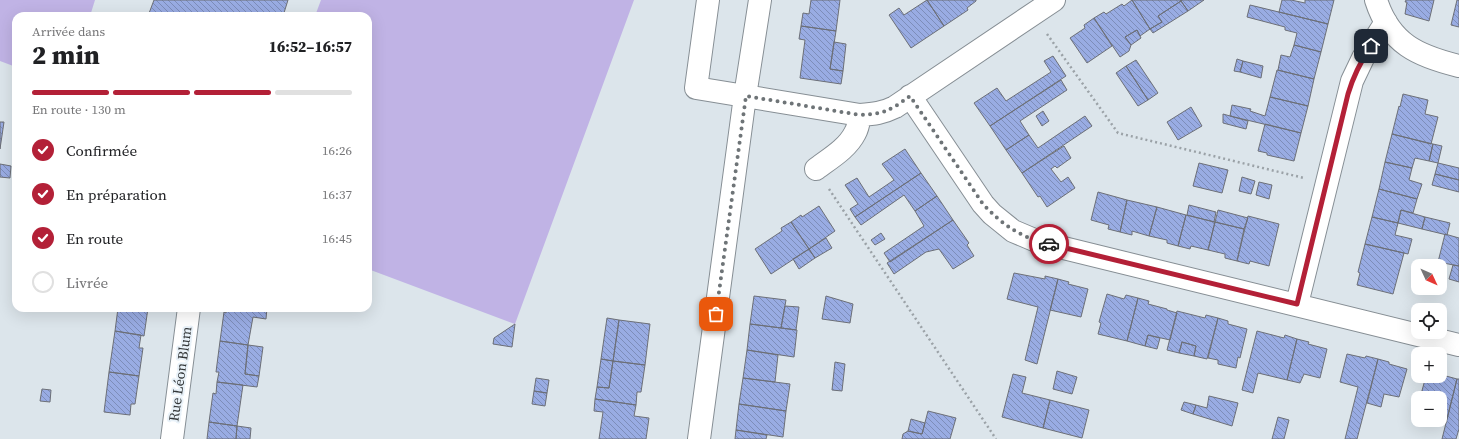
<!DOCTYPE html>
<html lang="fr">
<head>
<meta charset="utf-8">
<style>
	:root { --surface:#fff; --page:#f6f6f6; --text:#202124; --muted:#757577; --line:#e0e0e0; --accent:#b32037 }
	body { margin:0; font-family:"Source Serif 4",serif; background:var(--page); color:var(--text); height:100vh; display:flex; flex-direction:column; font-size:15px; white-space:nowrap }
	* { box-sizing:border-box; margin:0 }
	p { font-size:13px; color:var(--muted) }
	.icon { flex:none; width:22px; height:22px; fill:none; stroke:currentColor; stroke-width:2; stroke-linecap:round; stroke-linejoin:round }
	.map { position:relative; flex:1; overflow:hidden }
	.panel { position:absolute; left:12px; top:12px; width:360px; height:300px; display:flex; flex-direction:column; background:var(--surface); border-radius:12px; box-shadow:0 4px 16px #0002 }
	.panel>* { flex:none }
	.needle { width:26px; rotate:134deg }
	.tools { position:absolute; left:1411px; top:259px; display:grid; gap:8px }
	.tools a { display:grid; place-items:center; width:36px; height:36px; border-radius:8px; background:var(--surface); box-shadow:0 4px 16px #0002; font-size:20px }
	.pin { position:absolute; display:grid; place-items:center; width:34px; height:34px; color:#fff; margin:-17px; border-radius:8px; box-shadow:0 2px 6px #0006 }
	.courier { position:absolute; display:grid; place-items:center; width:40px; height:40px; margin:-20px; border:3px solid #b32037; border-radius:50%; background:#fff; color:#222; box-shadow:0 1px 5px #0007 }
	.summary em { font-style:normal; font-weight:800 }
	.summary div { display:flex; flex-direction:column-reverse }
	.summary { display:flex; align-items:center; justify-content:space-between; height:68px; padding:0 20px }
	h1 { font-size:26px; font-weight:800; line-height:30px }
	.bar { display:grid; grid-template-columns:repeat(4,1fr); gap:6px 4px; align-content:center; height:48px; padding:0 20px }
	.bar i { height:5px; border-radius:3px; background:var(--line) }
	.bar .current { background:var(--accent) }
	.bar p { grid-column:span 4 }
	ol { padding:0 20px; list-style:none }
	li { display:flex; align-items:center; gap:12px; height:44px }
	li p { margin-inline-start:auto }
	li .icon { padding:4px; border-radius:50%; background:var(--accent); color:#fff; stroke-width:4 }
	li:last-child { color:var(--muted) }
	li i { width:22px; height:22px; border:2px solid var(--line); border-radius:50% }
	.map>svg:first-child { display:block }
</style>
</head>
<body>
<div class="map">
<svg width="1459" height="439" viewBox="0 0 1459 439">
	<defs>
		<pattern id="building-back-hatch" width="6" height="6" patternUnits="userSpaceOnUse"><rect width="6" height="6" fill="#99ace3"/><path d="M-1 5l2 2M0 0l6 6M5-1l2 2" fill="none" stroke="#7d8db9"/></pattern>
	</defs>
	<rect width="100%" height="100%" fill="#dce5eb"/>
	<path fill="#c0b3e5" d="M0 0H95L90 16H16V67L0 61Z
		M321 0H634L515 324 368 269V16H315Z"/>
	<path fill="url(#building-back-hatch)" stroke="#6c6f77" d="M154 0H288L283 16H148Z
		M811 0H840L836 31 801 26 803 13 809 14Z
		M927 0 944 26 911 48 889 15 899 8 904 15Z
		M927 0H976V1L967 8 968 10 944 26Z
		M1132 0H1180L1181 1 1158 16 1162 22 1150 29Z
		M1132 0 1150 29 1140 36 1137 30 1125 37 1131 45 1129 51 1120 57 1094 18 1104 12 1106 14 1122 4 1124 6Z
		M1182 0H1204L1188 11 1181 1Z
		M1282 0H1291L1305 3V0H1334L1328 24 1279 12Z
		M1406 0H1434L1429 21 1405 14 1407 2H1405Z
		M1457 0H1459V27L1451 25Z
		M1181 1 1188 11 1153 33 1150 29 1162 22 1158 16Z
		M1250 5 1328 24 1321 52 1294 45 1297 33 1285 30V27L1247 17Z
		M1094 18 1112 46 1087 63 1070 38 1085 28 1084 25Z
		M801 26 836 31 830 69 843 71 841 84 800 78 805 40 799 39Z
		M1137 30 1141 38 1131 45 1125 37Z
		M834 42 846 44 843 71 830 69Z
		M1294 45 1321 52 1314 79 1278 70 1281 55 1290 57Z
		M1053 56 1066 76 990 126 974 103 997 88 1006 101 1051 72 1044 61Z
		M1237 59 1243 61 1240 72 1234 71Z
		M1136 60 1158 93 1148 100 1126 66Z
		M1243 61 1263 66 1261 78 1240 72Z
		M1126 66 1148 100 1138 106 1116 73Z
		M1277 70 1314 79 1308 106 1270 97Z
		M1061 80 1067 90 1020 121 1029 135 1006 150 990 126Z
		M1403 94 1428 100 1425 114 1438 117 1431 144 1392 134 1399 106 1400 107Z
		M1270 97 1308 106 1301 133 1230 116 1232 105 1251 109 1250 111 1265 116Z
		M1191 107 1202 126 1178 140 1167 122Z
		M1043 111 1049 121 1042 126 1036 116Z
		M1223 114 1248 121 1246 129 1223 123Z
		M1085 116 1092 126 1022 173 1006 150 1029 135 1038 148Z
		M0 122H4L0 149Z
		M1265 124 1301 133 1294 161 1267 155V153L1258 151Z
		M1392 134 1433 144 1429 161 1415 158 1412 168 1385 162Z
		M1433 144 1442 146 1438 163 1429 161Z
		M1064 146 1071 158 1057 168 1055 166 1051 169 1061 182 1068 177 1075 188 1047 207 1040 196 1038 197 1022 173Z
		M905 149 921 173 855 217 850 209 858 204 845 185 857 178 869 197 894 180 882 164Z
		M1385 162 1412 168 1409 180 1422 184 1417 199 1379 189Z
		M1199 163 1228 170 1222 193 1193 186Z
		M1438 163 1459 168V180L1435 174Z
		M0 164 11 166 10 178 0 177Z
		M921 173 937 196 915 211 904 195 861 225 855 217Z
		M1435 174 1459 180V192L1432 185Z
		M1242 177 1255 181 1251 194 1239 191Z
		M1259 182 1272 185 1269 199 1256 195Z
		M1379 189 1417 199 1413 213 1401 210 1398 223 1372 217Z
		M1098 192 1127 200 1120 232 1108 229 1109 225 1091 220Z
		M937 196 953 220 890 262 884 253 924 226 915 211Z
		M1127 200 1157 207 1149 236 1132 231V235L1120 232Z
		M1189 205 1216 212 1214 222 1187 215Z
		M819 206 835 231 809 249 791 222 801 215 802 217Z
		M1157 207 1186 215 1178 246 1167 243V240L1149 236Z
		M1218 210 1248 218 1244 229 1215 222Z
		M1401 210 1425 217 1422 229 1398 223Z
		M1186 215 1215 222 1208 250 1191 246 1190 249 1178 246Z
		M1248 216 1279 224 1269 266 1250 261 1249 264 1237 261Z
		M1372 217 1398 223 1395 235 1412 239 1408 254 1365 244Z
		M1425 217 1450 223 1447 235 1422 229Z
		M953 220 969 243 967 245 974 256 953 269 939 249 926 252 894 274 887 263Z
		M791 222 809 249 771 274 755 249 782 231 781 228Z
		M1215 222 1244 229 1237 261 1225 258V254L1208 250Z
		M881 233 885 239 875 245 871 240Z
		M1445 234 1459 238V266L1438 262Z
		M826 238 832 248 815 258 809 249Z
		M1365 244 1404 253 1393 294 1357 285 1360 273 1358 272Z
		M809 249 815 258 799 269 793 259Z
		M1453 265 1459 266V282L1449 279Z
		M1014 273 1045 279V276L1058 279 1037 364 1025 360 1038 307 1007 299Z
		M1058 279 1069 282 1068 284 1088 289 1081 317 1050 310Z
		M1107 294 1124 299 1126 295 1138 298 1127 341 1098 334 1101 323 1099 322Z
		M754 296 786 300 781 328 750 324Z
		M826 296 853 304 850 323 822 319Z
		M1138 298 1149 301 1148 304 1167 309V310L1177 313 1170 340 1148 335 1145 346 1127 341Z
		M785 306 799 307 796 330 781 328Z
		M118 308H148L144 336 115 331Z
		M227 308H267L266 319 253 317 248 345 220 341 224 312 226 313Z
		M1177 311 1205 318 1206 315 1218 318 1207 359 1194 356 1196 346 1182 342 1179 353 1167 350Z
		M607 318 619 320 613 361 601 359Z
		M1218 318 1228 321V324L1247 329 1240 358 1238 357 1236 368 1218 364V360L1208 358Z
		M619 320 650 324 645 365 613 361Z
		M515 324 512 347 493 344 494 338Z
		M750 324 797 330 794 357 747 350Z
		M115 331 141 335 139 348H143L139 376 109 372Z
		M1257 331 1284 338 1285 335 1297 339 1287 380 1258 373 1253 393 1242 390Z
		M1148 335 1160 338 1157 349 1145 346Z
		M1297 339 1309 342 1308 344 1327 349 1320 378 1304 374 1300 383 1287 380Z
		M220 341 248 345 245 374 259 376 257 387 217 382 219 372H216Z
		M1182 342 1196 346 1194 356 1179 353Z
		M248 345 263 347 259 376 245 374Z
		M747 350 778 355 775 382 743 378Z
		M1347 354 1365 358 1366 356 1378 359 1357 439H1345L1358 387 1340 382Z
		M601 359 613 361 609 388 597 387Z
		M1378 359 1389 362V364L1407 369 1399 397 1384 394 1381 407 1367 403Z
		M613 361 645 365 641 392H637L636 405 595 399 597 387 609 388Z
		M835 362 845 364 842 391 832 390Z
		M1057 371 1077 377 1072 394 1053 389Z
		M109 372 139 376 135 404H131L130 415 104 412Z
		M1013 374 1026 377 1022 393 1050 400 1043 428 1002 417Z
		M1426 376H1435L1445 379 1446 376 1457 379 1446 423 1433 420H1440V398H1420Z
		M536 378 549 380 547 393 534 391Z
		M743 378 790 384 786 411 739 404Z
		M1457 379H1459V429L1456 439H1442Z
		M217 382 243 385 237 426 209 422 213 393 216 394Z
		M42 389 51 390 50 402 40 401Z
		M534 391 547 393 545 406 532 404Z
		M1209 396 1238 403 1232 426 1193 414 1196 405 1207 408Z
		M595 399 636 405 634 416 649 418 646 439H599L603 412 594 411Z
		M1050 400 1089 410 1082 438 1043 428Z
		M1184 402 1196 405 1193 414 1181 410Z
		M739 404 786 411 783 437 736 430Z
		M928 411 956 418 950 439H902L903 434 908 431 922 434Z
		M1278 417 1289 420 1284 439H1272Z
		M911 419 925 423 922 434 908 431Z
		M209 422 237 426 236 439H207Z
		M237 426 251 428 250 439H236Z
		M736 430 767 435 766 439H735Z"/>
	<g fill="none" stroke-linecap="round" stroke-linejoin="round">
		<g stroke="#868e94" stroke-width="24">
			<path id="minor" d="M708 0 696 88 860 115C874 114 883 113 895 107L1054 0
				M1376 0C1390 44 1418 56 1459 66
				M910 96 983 204 992 214 1013 231 1039 242 1459 345
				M816 169C829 159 847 149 855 133 858 128 859 121 860 115
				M1297 304 1352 81 1363 58 1386 22
				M172 439 189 308
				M699 439 745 96 760 0"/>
		</g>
		<path stroke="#9ba2a7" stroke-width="2.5" stroke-dasharray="2 3" stroke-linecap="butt" d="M1047 34 1118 133 1304 178
			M829 189 996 439"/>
		<use href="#minor" stroke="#fff" stroke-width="22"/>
	</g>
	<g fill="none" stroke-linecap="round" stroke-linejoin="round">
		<path stroke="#6e7477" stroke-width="4" stroke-dasharray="0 7.2" d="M716 314 746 96 860 115C884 114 891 110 910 96L983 204C1002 225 1022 238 1049 244"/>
		<path stroke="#b32037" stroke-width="5" d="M1049 244 1297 304 1348 94C1353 77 1361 61 1371 46"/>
	</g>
	<g text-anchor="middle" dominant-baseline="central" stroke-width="4" stroke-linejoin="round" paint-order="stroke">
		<g font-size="14" fill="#333739" stroke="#e9f2f9">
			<text transform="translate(180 374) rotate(-82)">Rue Léon Blum</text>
		</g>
	</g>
</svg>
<div class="tools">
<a><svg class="needle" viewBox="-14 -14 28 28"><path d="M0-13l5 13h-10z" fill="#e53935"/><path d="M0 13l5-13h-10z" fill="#757577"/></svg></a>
<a><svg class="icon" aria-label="locate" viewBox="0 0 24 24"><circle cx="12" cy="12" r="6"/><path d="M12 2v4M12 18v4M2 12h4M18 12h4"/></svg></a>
<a>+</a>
<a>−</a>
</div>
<div class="pin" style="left:716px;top:314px;background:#ea580c"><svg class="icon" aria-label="bag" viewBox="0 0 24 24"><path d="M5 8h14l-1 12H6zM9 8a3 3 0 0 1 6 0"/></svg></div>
<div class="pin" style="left:1371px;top:46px;background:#1f2937"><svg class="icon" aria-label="home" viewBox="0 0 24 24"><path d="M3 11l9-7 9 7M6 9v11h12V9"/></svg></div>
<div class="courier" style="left:1049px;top:244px"><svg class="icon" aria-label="car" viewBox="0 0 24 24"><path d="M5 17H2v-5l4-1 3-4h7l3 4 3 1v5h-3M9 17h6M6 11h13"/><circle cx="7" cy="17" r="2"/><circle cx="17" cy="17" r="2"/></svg></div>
<section class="panel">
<div class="summary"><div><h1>2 min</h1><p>Arrivée dans</p></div><em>16:52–16:57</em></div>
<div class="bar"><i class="current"></i><i class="current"></i><i class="current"></i><i></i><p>En route · 130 m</p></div>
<ol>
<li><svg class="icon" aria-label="check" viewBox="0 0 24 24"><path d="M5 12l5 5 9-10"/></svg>Confirmée<p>16:26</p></li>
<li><svg class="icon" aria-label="check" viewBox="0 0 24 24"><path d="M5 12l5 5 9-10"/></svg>En préparation<p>16:37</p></li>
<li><svg class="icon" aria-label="check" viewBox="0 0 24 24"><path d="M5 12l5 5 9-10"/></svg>En route<p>16:45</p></li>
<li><i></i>Livrée</li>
</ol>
</section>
</div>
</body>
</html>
